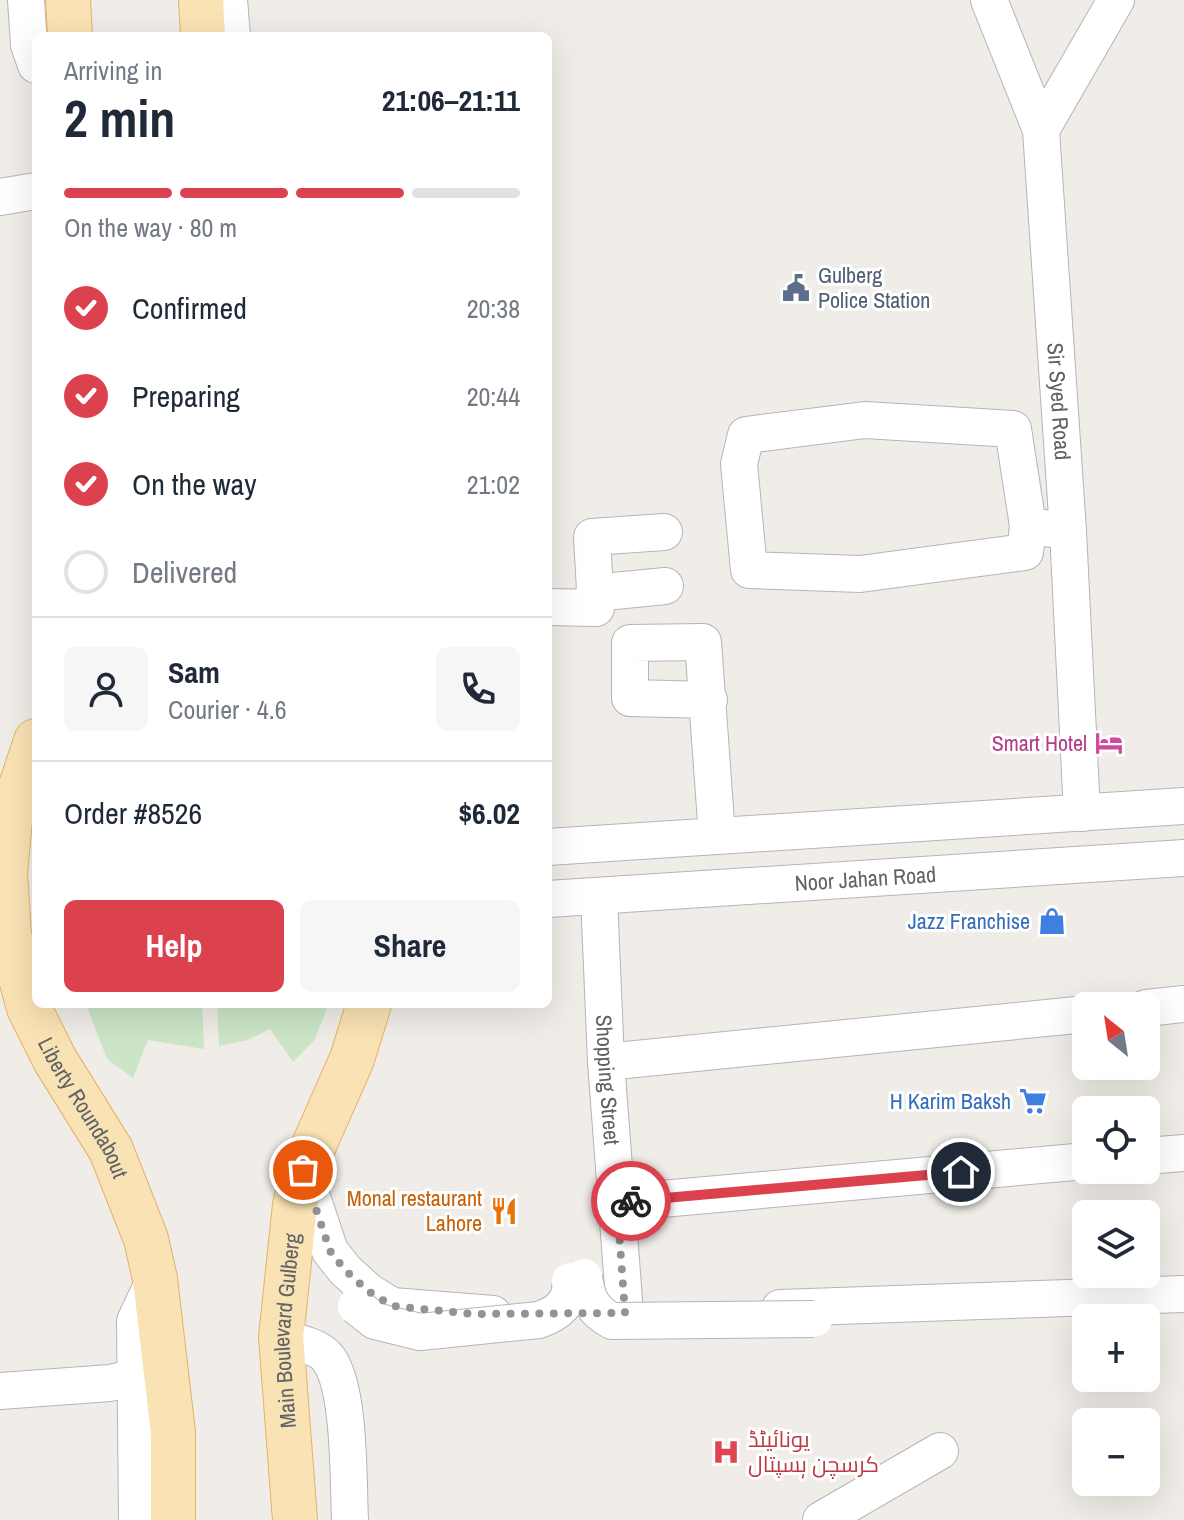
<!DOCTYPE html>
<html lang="en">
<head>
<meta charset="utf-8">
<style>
	:root { --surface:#fff; --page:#f6f6f7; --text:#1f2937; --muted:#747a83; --line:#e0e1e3; --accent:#dc414e }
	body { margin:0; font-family:"Archivo Narrow",Cairo,sans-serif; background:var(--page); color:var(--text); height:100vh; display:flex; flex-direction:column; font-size:30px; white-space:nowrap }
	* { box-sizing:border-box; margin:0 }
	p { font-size:26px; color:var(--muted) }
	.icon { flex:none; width:44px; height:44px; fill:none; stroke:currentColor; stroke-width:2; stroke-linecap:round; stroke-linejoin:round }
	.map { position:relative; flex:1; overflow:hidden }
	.panel { position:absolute; left:32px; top:32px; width:520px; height:976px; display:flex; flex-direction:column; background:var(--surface); border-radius:12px; box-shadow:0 8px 32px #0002 }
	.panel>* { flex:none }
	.needle { width:52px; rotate:330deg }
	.buttons { position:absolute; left:1072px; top:992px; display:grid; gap:16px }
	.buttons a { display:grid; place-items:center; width:88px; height:88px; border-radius:12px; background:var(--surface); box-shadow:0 8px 32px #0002; font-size:40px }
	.pin { position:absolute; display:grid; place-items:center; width:68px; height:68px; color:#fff; margin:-34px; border:4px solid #fff; border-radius:50%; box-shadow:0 2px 8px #0007 }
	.courier { position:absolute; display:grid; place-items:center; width:80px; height:80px; margin:-40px; border:6px solid #dc414e; border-radius:50%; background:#fff; color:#222; box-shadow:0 2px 10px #0007 }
	.summary em { font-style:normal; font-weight:700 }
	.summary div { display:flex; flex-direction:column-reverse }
	.summary { display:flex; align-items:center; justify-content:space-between; height:136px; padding:0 32px }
	h1 { font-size:52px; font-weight:700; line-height:60px }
	.bar { display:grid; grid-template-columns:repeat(4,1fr); gap:12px 8px; align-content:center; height:96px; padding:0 32px }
	.bar i { height:10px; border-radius:6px; background:var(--line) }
	.bar .on { background:var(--accent) }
	.bar p { grid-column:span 4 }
	.line { display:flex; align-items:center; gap:20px; padding:0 32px; border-top:2px solid var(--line) }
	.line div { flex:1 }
	.round { display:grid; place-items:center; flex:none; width:84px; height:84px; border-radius:12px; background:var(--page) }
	ol { padding:0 32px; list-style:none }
	li { display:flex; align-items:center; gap:24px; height:88px }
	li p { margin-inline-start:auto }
	li .icon { padding:8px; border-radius:50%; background:var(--accent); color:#fff; stroke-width:4 }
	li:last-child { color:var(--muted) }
	li i { width:44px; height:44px; border:4px solid var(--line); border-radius:50% }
	.action { display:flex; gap:16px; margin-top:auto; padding:16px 32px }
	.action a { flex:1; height:92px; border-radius:12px; background:var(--accent); color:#fff; font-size:32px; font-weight:700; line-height:92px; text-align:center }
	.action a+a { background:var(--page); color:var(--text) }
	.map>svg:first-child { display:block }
</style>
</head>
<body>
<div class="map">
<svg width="1184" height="1520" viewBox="0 0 1184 1520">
	<rect width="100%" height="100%" fill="#f0ede8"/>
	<path fill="#cbe5c6" d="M86 1004H202L204 1049 148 1040 133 1078 107 1059Z
		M217 1004H329L314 1041 293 1062 270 1029 247 1040 219 1046Z"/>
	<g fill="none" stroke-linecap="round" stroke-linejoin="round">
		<g stroke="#b3b5b8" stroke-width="38">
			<g id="minor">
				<path d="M26 0 29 45 36 65"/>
				<path d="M229 0 232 36"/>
				<path id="s1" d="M989 0 1041 130 1068 531 1082 813"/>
				<path d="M1041 130 1116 0"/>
				<path d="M0 197 36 191"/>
				<path d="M1028 526 1013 429 865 420 746 435 739 464 749 570 860 574 1025 552 1028 526 1068 531"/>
				<path d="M594 593 665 586"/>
				<path d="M548 607 596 608 592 537 664 532"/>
				<path d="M709 700 630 698V643L703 642 717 836"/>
				<path d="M548 847 1184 806"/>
				<path id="s2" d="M599 896 606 1062 625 1313"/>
				<path id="s3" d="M548 899 1184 858"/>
				<path d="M1146 1008 1184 1004"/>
				<path d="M606 1062 1086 1014"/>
				<path d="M1146 1156 1184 1153"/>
				<path d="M303 1170 330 1251 345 1270 368 1291 392 1306 493 1314"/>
				<path d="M617 1203 1086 1161"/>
				<path d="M780 1308 1184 1294"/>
				<path d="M281 1337C295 1342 317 1346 326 1356 351 1382 348 1482 350 1520"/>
				<path d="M0 1391 110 1383 137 1377"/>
				<path d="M137 1520 135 1321 155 1279"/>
				<path d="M821 1520 940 1451"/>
			</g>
		</g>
		<g stroke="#e7b069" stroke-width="46">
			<g id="major">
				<path d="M68 0 70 36"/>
				<path d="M201 0 203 36"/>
				<path id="s4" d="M36 741 10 819 5 873 9 935 29 1008 55 1060 111 1150 146 1239 155 1279 173 1433V1520"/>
				<path id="s5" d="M295 1520 281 1337 295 1205 303 1170 352 1059 369 1004"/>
			</g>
		</g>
		<use href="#minor" stroke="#fff" stroke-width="36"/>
		<use href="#major" stroke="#f9e2b3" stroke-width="44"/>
		<g stroke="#b3b5b8" stroke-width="38" stroke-linecap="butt">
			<path id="minor-bridge" d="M584 1277C587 1299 593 1311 612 1321L814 1319
				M356 1306 375 1321 420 1332 539 1320C557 1314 573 1301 570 1281"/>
		</g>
		<use href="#minor-bridge" stroke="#fff" stroke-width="36"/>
	</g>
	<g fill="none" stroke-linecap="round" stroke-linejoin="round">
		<path stroke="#929394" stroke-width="8" stroke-dasharray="0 14.4" d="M303 1170 330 1251 345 1270 368 1291 392 1306 473 1314 625 1313 617 1203 631 1201"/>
		<path stroke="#dc414e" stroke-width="10" d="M631 1201 961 1172"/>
	</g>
	<defs>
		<g id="civic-bare" transform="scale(2.16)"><path d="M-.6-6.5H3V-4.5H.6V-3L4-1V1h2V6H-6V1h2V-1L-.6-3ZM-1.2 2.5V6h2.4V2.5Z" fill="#5c6f8a" stroke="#fff" stroke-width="2.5" paint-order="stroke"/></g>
		<g id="hotel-bare" transform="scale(2.16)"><path d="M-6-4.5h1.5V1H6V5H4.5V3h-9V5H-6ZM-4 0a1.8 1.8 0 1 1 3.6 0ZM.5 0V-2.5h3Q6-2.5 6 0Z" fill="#d1479c" stroke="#fff" stroke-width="2.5" paint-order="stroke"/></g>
		<g id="shop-bare" transform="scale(2.16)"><path d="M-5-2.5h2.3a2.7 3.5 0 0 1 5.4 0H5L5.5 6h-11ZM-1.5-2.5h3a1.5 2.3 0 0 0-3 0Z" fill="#3f7fe0" stroke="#fff" stroke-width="2.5" paint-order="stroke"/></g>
		<g id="supermarket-bare" transform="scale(2.16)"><path d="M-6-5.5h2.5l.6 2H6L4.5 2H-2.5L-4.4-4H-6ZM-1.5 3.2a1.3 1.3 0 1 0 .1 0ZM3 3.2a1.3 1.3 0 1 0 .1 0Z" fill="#3f7fe0" stroke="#fff" stroke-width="2.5" paint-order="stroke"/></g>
		<g id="restaurant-bare" transform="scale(2.16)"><path d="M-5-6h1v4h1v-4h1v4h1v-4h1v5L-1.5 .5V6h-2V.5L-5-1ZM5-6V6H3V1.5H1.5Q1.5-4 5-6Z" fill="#e8710a" stroke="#fff" stroke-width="2.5" paint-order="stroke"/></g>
		<g id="hospital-bare" transform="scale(2.16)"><path d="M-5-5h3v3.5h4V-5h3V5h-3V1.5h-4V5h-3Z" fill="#e0444e" stroke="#fff" stroke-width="2.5" paint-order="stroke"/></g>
	</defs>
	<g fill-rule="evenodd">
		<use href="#civic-bare" x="796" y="288"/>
		<use href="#hotel-bare" x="1109" y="743"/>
		<use href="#shop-bare" x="1052" y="921"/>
		<use href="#supermarket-bare" x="1033" y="1101"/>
		<use href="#restaurant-bare" x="504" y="1211"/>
		<use href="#hospital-bare" x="726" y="1452"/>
	</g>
	<g text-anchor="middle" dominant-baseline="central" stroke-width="6" stroke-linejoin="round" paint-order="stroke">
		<g font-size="22" fill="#4e5e75" stroke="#fff" text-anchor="start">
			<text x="818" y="275">Gulberg<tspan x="818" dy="25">Police Station</tspan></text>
		</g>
		<g font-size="22" fill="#5f6366" stroke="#fff">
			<text stroke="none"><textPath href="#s1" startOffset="412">Sir Syed Road</textPath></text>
			<text stroke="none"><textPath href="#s3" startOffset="318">Noor Jahan Road</textPath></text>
			<text stroke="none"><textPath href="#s2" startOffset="184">Shopping Street</textPath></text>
			<text stroke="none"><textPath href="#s4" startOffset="388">Liberty Roundabout</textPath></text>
			<text stroke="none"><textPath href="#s5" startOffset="190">Main Boulevard Gulberg</textPath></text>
		</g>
		<g font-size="22" fill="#b23c85" stroke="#fff" text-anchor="end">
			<text x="1087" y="743">Smart Hotel</text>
		</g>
		<g font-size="22" fill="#366cbe" stroke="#fff" text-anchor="end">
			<text x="1030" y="921">Jazz Franchise</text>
			<text x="1011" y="1101">H Karim Baksh</text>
		</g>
		<g font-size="22" fill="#c56008" stroke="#fff" text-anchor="end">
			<text x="482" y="1198">Monal restaurant<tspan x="482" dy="25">Lahore</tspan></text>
		</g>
		<g font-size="22" fill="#be3a42" stroke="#fff" text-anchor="start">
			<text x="748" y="1439">یونائیٹڈ<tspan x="748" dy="25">کرسچن ہسپتال</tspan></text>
		</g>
	</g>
</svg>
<div class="buttons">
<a><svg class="needle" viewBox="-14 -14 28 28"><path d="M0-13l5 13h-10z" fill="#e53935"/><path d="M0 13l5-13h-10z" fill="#747a83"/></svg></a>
<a><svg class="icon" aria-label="locate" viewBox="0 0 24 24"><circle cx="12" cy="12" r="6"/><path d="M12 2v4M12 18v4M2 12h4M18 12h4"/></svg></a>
<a><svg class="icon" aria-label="layers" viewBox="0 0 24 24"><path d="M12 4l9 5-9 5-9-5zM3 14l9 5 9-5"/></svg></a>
<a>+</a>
<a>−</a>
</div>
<div class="pin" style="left:303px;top:1170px;background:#ea580c"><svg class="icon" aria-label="bag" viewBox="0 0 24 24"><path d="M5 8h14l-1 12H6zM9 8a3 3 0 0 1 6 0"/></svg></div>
<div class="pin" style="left:961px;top:1172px;background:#1f2937"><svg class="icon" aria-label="home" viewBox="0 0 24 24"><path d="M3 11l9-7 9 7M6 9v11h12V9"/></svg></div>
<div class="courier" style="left:631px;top:1201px"><svg class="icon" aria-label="bike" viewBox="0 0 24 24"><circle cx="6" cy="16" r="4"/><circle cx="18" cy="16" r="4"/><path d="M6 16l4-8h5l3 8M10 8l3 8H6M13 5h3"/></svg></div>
<section class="panel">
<div class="summary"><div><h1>2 min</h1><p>Arriving in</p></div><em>21:06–21:11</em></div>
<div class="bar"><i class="on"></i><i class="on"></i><i class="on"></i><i></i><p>On the way · 80 m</p></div>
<ol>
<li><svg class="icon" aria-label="check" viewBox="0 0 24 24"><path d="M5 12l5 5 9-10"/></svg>Confirmed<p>20:38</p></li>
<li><svg class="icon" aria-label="check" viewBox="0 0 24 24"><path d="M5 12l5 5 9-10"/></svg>Preparing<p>20:44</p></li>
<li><svg class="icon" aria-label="check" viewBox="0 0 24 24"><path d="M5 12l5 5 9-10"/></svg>On the way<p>21:02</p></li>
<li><i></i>Delivered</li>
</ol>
<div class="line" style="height:144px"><a class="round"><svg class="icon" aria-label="person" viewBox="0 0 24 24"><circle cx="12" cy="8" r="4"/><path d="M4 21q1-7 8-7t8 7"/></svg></a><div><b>Sam</b><p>Courier · 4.6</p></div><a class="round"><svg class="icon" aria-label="phone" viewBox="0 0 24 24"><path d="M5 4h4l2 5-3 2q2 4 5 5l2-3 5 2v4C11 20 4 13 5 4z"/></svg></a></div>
<div class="line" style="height:104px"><div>Order #8526</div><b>$6.02</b></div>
<div class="action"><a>Help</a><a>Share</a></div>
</section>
</div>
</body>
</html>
